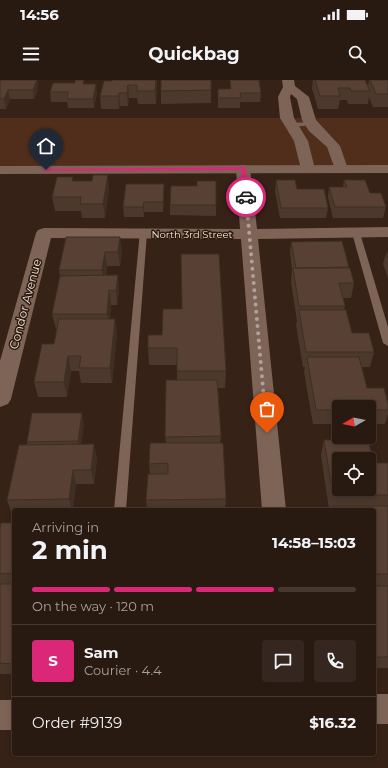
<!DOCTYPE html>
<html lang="en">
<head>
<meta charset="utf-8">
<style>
	:root { --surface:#291a11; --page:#35271f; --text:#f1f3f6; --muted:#a5a19f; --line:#453831; --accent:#db2777 }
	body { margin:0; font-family:Montserrat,sans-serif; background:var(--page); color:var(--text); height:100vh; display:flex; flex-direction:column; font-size:15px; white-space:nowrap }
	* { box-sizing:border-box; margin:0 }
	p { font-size:13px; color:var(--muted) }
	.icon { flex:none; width:22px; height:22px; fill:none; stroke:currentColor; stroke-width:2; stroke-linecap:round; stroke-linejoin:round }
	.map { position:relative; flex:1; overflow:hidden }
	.panel { position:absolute; left:12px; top:428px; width:364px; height:248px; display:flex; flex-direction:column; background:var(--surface); border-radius:4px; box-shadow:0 2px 6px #0003,0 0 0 1px var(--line) }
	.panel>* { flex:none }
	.needle { width:26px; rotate:261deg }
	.tools { position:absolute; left:332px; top:320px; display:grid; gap:8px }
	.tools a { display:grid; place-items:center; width:44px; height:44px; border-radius:4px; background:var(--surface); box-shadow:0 2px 6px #0003,0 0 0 1px var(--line); font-size:20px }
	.pin { position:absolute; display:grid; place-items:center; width:34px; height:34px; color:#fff; margin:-41px -17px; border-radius:50% 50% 50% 0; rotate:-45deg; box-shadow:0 0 4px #0007 }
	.pin .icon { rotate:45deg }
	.courier { position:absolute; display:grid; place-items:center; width:40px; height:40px; margin:-20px; border:3px solid #db2777; border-radius:50%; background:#fff; color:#222; box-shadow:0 1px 5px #0007 }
	.overview em { font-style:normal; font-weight:700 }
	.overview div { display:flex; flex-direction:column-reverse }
	.overview { display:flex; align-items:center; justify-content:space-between; height:68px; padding:0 20px }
	h1 { font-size:26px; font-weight:700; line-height:30px }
	.bar { display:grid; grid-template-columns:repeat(4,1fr); gap:6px 4px; align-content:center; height:48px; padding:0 20px }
	.bar i { height:5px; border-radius:3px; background:var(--line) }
	.bar .active { background:var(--accent) }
	.bar p { grid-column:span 4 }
	.line { display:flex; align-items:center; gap:10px; padding:0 20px; border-top:1px solid var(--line) }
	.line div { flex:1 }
	.round { display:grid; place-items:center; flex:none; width:42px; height:42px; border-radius:4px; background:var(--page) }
	.status { display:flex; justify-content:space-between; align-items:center; height:28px; padding:0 20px; background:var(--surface); direction:ltr }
	.status svg { height:11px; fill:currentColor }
	header { display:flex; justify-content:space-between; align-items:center; height:52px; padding:0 20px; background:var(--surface); font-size:18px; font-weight:700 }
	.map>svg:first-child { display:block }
</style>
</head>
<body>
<div class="status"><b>14:56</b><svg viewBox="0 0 49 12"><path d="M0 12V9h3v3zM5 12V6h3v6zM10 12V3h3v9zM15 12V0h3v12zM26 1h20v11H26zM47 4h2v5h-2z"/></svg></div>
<header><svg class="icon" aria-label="menu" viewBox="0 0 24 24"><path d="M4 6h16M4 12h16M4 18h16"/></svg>Quickbag<svg class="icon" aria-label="search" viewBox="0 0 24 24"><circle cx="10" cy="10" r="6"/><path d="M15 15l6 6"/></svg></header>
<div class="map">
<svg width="388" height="688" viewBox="0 0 388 688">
	<rect width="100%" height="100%" fill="#372217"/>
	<path fill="#502e1b" d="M0 38H388V86L0 87Z"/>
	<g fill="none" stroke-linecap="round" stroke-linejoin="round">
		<path fill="#7d6457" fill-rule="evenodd" d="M311 42 314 44 313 45 291 47 288 45 291 43Z
			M140 151H143L147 153 126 430H114Z
			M353 151H356L360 153 388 247V266L383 263 352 153Z"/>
		<path fill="#7d6457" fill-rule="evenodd" d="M282 0H294L295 6 309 17 316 40 340 66 348 89 346 92 341 93 336 92 327 67 309 51 302 40 297 19 291 14 290 17 294 38 308 61 315 89 313 92 308 93 303 92 301 89 294 61 280 38 278 17 283 7Z
			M243 85 248 86 250 89 257 149 388 147V157L258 159 286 430H262L241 159 51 158 11 319 8 324 0 327V281L36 153 38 150 44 148 240 149 236 89 238 86Z
			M374 614H388V644H374Z
			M0 620H14V650H0Z"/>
		<path fill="#7d6457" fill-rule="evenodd" d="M388 85V93L0 94V86Z"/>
	</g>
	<path fill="#4c382d" d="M0 0H37L38 9 34 19H10L6 29H0Z
		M84 0V4L97 13 94 28H68L67 22H51L50 12 75 3Z
		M113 0H157V7L156 24H138L137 18H129L128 26H120L119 29H101L100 16Z
		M230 0H259L261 13 260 22H240V28H218V9H230Z
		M313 0H365L368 6 369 0H388V27H373L369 17 368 24H348L347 20H340L338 29H318L312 8Z
		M211 10V23L161 24V11Z
		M276 100 297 109 328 128 326 138H280L275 111Z
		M344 100 370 113 386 127 383 138H333L328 117 329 107H343Z
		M74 101 109 109 105 138H82L81 131H55L52 117Z
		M164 104V115L163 132H144V137H124L123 127Z
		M170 125H216V136L170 135Z
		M66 157 122 172 120 186H107L106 196 119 210 117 225H111L110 239H115L117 254 112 303H81L79 291H71L67 317H38L34 302 54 264 57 249H56L52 234 60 197 59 190Z
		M291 162 349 187 354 203 351 218H343L345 226 344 230 352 253 374 272 370 287H362L367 308 388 324V334L385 344H369V327H339V344H313L304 292 305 287H303L296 245 297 241 291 202 292 189 290 172Z
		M386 173H388V198L383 184Z
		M148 255 226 291 225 308H218L221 356 220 363 226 419 225 428 230 430H147L146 420 150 394 149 384 166 363 165 357 177 300V285H149L148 268Z
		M84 344 81 364 97 379 94 404H76L73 430H14V434H12L7 420 27 365V362Z
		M324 360 374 383H388V588H374V430H333V429H329L321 375Z
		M14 443V594H0V447Z"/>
	<path fill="#3e2e24" d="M37 0 38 9 34 19 33 10Z
		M156 0H157V7L156 24 155 11Z
		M96 4 97 13 94 28 93 19Z
		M128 5 129 18 128 26 127 13Z
		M8 10 10 19 6 29 4 19Z
		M119 13 120 26 119 29 118 16Z
		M108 95 109 109 105 138 103 124Z
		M164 104V115L163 132V122Z
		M144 122V137L143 127Z
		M120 157 122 172 120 186 118 172Z
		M105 172 107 186 104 205 102 190Z
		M118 195 119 210 117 225 116 211Z
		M109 210 111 225 109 248 107 234Z
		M115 239 117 254 112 303 110 288Z
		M68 276 71 291 67 317 64 302Z
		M82 333 84 344 80 372 78 361Z
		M94 364 97 379 94 404 91 390Z
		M73 390 76 404 73 430H72L69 419Z"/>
	<path fill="#584134" stroke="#3e2e24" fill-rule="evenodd" d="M0 0H37L33 10H8L4 19H0Z
		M75 0H84L83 4H96L93 19H67L68 12H50L53 3H75Z
		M113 0H156L155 11H137V5H128L127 13H119L118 16H100L104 1H112Z
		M161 0H211V10L161 11Z
		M230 0H259L261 13H240L241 18H218V9H231Z
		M315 0H365L370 11H351L350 8H338L340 16H320Z
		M370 0H388V14H376Z
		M93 95H108L103 124H80L81 117H52L57 97H73L72 101H92Z
		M276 100H295L297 109H324L328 128H281Z
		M344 100H365L370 113H381L386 127H335L329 107H347Z
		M197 101H216V125H170L171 106H197Z
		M126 104H164L163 122H144L143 127H123Z
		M66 157H120L118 172H105L102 190H59Z
		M342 161 349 187 296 188 291 162Z
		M386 173H388V178Z
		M181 174H219L226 291H177V268H148V255H162L163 229H182Z
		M293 188H350L354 203H339L345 226H299Z
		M118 195 116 211 109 210 107 234H52L60 196Z
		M299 230H346L352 253H369L374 272H306Z
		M59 239H115L110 288H79L81 276H68L64 302H34L42 264H54Z
		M307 277H359L367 308H384L388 324V330H369V327H339V330H316Z
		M166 300H217L221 356 165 357Z
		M32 333H82L78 361 27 362Z
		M324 360H368L374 383H388V415H333ZM339 379H369V409H339Z
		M150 363H223L226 419 146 420 148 394H168V383L149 384Z
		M94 364 91 390H73L69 419 7 420 19 365Z
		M334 426H388V494H374V430H335Z
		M19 428H63V430H19Z
		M172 428H230V430H172Z
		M1 443H14V493L0 494V447Z
		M0 504H14V584L0 583Z
		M374 506H388V577H374Z"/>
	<path fill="#db2777" d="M243 87 246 89 248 117 246 119 244 117 241 90 46 91 43 90 46 89Z"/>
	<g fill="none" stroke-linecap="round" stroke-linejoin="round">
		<path stroke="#b1a198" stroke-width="4" stroke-dasharray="0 7.2" d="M246 117 267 353"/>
	</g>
	<g text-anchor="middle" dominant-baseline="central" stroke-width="3" stroke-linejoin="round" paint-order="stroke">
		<g font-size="10" fill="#f3e5dd" stroke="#2d190d">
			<text x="192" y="154">North 3rd Street</text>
		</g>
		<g font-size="12" fill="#f3e5dd" stroke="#2d190d">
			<text transform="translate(25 224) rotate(-75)">Condor Avenue</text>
		</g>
	</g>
</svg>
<div class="tools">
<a><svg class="needle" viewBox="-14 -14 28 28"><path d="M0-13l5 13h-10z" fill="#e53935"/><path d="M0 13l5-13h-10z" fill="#a5a19f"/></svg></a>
<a><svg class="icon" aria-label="locate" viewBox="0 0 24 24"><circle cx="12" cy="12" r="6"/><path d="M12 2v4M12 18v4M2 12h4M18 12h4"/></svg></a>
</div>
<div class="pin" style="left:267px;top:353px;background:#ea580c"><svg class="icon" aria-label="bag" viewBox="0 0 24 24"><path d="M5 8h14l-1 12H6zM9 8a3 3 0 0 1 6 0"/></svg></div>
<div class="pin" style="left:46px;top:90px;background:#1f2937"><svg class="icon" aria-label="home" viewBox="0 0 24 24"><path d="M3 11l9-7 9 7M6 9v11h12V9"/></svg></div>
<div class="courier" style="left:246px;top:117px"><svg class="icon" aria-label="car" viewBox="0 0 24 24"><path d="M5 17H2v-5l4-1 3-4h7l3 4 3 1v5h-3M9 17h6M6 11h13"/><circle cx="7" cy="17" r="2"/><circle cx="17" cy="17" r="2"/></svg></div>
<section class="panel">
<div class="overview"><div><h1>2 min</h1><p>Arriving in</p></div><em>14:58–15:03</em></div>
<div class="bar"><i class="active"></i><i class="active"></i><i class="active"></i><i></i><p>On the way · 120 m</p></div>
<div class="line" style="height:72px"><b class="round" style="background:var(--accent);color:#fff">S</b><div><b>Sam</b><p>Courier · 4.4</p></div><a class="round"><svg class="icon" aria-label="chat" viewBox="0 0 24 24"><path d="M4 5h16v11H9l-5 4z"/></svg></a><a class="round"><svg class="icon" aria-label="phone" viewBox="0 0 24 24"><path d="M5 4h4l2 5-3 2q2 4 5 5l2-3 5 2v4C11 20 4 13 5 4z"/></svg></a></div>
<div class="line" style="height:52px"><div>Order #9139</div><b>$16.32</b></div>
</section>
</div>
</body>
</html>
